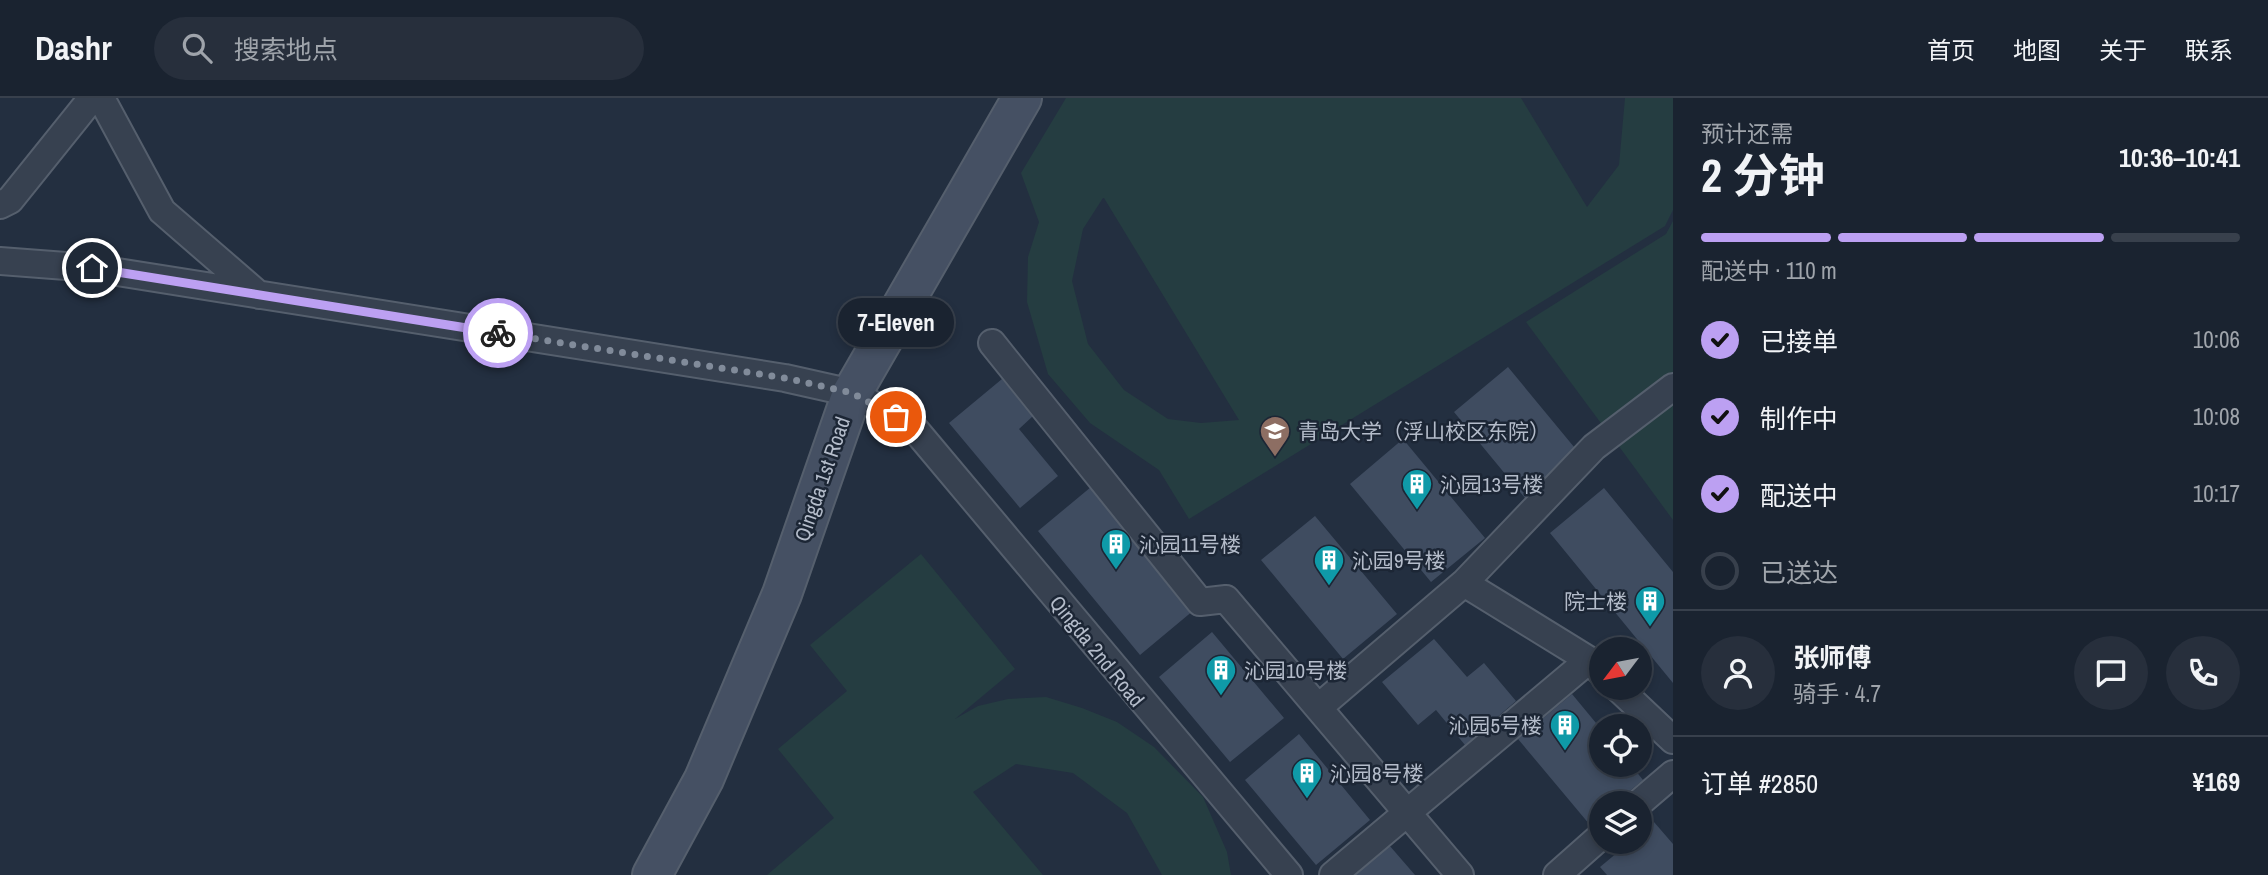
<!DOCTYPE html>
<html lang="zh">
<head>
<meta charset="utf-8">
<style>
	:root { --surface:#1a2330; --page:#272f3c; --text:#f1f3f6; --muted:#9fa4ab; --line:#38404c; --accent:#bca0f2 }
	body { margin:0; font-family:"Archivo Narrow","Noto Sans SC",sans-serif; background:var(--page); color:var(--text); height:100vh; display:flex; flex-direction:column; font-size:26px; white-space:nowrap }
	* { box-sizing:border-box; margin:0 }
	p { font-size:23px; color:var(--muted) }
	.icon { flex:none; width:38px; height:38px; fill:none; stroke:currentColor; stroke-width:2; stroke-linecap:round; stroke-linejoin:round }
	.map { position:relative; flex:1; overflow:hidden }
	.panel { display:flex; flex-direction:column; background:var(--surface); width:595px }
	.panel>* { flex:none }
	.needle { width:46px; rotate:238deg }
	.fabs { position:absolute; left:1589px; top:539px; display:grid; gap:14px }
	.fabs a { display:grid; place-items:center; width:63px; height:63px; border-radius:50%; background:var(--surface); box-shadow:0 4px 10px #0003,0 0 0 2px var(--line); font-size:35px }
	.pin { position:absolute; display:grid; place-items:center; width:60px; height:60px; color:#fff; margin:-30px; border:4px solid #fff; border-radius:50%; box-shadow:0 2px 7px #0007 }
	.courier { position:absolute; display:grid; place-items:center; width:70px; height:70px; margin:-35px; border:5px solid #bca0f2; border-radius:50%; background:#fff; color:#222; box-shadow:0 2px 9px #0007 }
	.bubble { position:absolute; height:49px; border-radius:24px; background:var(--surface); box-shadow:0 4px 10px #0003,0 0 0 2px var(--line); font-size:23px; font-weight:700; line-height:49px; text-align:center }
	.headline em { font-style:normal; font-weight:700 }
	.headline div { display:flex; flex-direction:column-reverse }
	.headline { display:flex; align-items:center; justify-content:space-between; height:119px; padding:0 28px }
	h1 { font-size:46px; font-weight:700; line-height:52px }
	.bar { display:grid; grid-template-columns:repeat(4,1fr); gap:10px 7px; align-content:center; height:84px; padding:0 28px }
	.bar i { height:9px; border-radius:5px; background:var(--line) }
	.bar .on { background:var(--accent) }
	.bar p { grid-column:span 4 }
	.line { display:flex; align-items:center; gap:18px; padding:0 28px; border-top:2px solid var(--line) }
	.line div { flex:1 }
	.round { display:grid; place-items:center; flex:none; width:74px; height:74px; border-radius:37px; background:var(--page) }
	ol { padding:0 28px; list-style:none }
	li { display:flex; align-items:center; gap:21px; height:77px }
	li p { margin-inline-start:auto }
	li .icon { padding:7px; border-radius:50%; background:var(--accent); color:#111; stroke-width:4 }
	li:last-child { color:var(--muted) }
	li i { width:38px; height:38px; border:4px solid var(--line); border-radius:50% }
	header { display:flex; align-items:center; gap:42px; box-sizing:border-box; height:98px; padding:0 35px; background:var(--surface); border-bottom:2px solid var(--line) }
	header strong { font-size:33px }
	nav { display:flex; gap:38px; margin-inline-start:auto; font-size:24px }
	.search { width:490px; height:63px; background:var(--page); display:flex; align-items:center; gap:18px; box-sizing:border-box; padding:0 24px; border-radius:38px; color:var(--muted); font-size:26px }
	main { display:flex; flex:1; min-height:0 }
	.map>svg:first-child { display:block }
</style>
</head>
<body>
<header>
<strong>Dashr</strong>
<div class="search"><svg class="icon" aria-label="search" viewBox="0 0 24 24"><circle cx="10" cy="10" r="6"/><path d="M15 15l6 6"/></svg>搜索地点</div>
<nav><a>首页</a><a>地图</a><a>关于</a><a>联系</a></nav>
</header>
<main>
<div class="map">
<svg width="1673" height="777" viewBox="0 0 1673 777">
	<rect width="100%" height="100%" fill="#232f40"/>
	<path fill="#253d41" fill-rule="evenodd" d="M1066 0H1521L1587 109 1619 67 1625 0H1673V112L1665 128 1189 421 1159 372 1090 325 1048 276 1027 204 1028 159 1039 124 1021 75ZM1103 100H1104L1239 322 1201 325 1168 321 1124 292 1088 246 1072 183 1083 131Z
		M1673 123V279L1606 332 1526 224 1666 136Z
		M1673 299V422L1615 343Z
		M921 456 1015 571 955 621 978 608 1008 601 1046 599 1082 610 1117 624 1154 649 1203 699 1227 754 1231 777H1162L1127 715 1073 675 1016 666 973 694 1043 777H767L834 720 778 651 847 593 810 547Z"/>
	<path fill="#3f4c60" d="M1508 269 1579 355 1525 400 1454 314Z
		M1002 281 1033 318 1019 331 1058 378 1020 410 949 325Z
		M1403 341 1485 440 1431 484 1350 386Z
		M1091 389 1194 512 1140 557 1038 433Z
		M1604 390 1673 474V585L1550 435Z
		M1315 418 1397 516 1343 561 1261 462Z
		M1212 534 1284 620 1230 664 1159 579Z
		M1434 541 1467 579 1484 565 1516 603 1465 647 1436 612 1418 627 1382 584Z
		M1572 596 1601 631V667H1631L1643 682 1615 705H1601V717L1590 727 1518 641Z
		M1299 636 1370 722 1316 767 1245 682Z
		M1654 724 1673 746V777H1607L1600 769 1630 744H1640V736Z
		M1389 747 1415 777H1353Z"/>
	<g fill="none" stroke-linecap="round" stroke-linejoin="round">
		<g stroke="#555f6d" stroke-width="30">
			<path id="street" d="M101 0 162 113 259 197
				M0 107 10 102 92 0
				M0 163 92 170 785 280 852 295 913 329 1289 777
				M992 245 1200 504 1226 501 1460 777
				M1601 574 1589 562 1464 485 1594 349 1673 289
				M1618 590 1673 642
				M1319 609 1464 485
				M1639 705 1673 676
				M1333 777 1589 562
				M1557 777 1601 738"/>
		</g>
		<g stroke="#555f6d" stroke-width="42">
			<path id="secondary" d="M652 777 704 681 782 496 852 295 1022 0"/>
		</g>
		<use href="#street" stroke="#374150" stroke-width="26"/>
		<use href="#secondary" stroke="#455063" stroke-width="38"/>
	</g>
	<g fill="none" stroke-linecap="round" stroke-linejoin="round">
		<path stroke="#818b9a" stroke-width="7" stroke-dasharray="0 12.6" d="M498 235 785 280 852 295 896 319"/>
		<path stroke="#bca0f2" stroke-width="9" d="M92 170 498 235"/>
	</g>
	<defs>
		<g id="university-pin" transform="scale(1.575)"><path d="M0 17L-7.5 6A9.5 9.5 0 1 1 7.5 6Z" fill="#8d6e63" stroke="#1c2635"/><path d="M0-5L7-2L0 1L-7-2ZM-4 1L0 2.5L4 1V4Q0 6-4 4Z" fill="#fff"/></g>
		<g id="building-pin" transform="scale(1.575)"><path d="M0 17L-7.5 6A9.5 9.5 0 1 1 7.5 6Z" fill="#0f9aa8" stroke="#1c2635"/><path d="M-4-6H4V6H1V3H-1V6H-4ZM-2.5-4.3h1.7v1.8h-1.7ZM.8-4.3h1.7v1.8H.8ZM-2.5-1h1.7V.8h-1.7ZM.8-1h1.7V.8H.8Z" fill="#fff"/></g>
	</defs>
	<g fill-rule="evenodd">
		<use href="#university-pin" x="1275" y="333"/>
		<use href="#building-pin" x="1417" y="386"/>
		<use href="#building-pin" x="1116" y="446"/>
		<use href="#building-pin" x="1329" y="462"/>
		<use href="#building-pin" x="1650" y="503"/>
		<use href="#building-pin" x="1221" y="572"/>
		<use href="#building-pin" x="1565" y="627"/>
		<use href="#building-pin" x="1307" y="675"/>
	</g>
	<g text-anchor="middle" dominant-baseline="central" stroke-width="5" stroke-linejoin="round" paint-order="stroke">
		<g font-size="21" fill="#b4bcca" stroke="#1c2635" text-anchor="start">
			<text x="1298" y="333">青岛大学（浮山校区东院）</text>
			<text x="1440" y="386">沁园13号楼</text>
			<text x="1139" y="446">沁园11号楼</text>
			<text x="1352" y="462">沁园9号楼</text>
			<text x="1627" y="503" text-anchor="end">院士楼</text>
			<text x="1244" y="572">沁园10号楼</text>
			<text x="1542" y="627" text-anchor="end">沁园5号楼</text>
			<text x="1330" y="675">沁园8号楼</text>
		</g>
		<g font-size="21" fill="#b4bcca" stroke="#1c2635">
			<text transform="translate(822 381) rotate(-71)">Qingda 1st Road</text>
			<text transform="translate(1097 553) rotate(51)">Qingda 2nd Road</text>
		</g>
	</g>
</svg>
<div class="fabs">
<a><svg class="needle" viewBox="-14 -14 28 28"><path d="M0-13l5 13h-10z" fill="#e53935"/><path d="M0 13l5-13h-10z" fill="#9fa4ab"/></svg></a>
<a><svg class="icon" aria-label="locate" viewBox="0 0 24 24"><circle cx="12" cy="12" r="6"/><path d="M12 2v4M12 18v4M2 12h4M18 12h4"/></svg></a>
<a><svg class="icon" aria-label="layers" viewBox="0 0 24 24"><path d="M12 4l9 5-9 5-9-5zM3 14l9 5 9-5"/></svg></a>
</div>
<div class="pin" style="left:896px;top:319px;background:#ea580c"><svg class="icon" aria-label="bag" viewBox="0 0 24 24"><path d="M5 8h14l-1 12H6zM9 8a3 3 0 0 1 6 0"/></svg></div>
<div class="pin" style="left:92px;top:170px;background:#1f2937"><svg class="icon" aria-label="home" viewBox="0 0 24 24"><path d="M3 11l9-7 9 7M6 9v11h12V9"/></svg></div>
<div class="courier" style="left:498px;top:235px"><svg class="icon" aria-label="bike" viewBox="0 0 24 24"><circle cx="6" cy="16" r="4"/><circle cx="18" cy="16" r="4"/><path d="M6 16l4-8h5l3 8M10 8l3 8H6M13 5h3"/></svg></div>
<div class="bubble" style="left:838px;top:200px;width:116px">7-Eleven</div>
</div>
<section class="panel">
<div class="headline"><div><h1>2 分钟</h1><p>预计还需</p></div><em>10:36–10:41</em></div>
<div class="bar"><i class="on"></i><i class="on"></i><i class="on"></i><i></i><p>配送中 · 110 m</p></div>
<ol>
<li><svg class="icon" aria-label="check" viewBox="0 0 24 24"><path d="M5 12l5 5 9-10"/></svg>已接单<p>10:06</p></li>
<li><svg class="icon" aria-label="check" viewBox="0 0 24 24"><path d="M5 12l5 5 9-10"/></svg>制作中<p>10:08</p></li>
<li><svg class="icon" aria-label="check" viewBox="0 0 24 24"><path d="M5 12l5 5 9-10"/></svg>配送中<p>10:17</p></li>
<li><i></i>已送达</li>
</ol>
<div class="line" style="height:126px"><a class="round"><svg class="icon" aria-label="person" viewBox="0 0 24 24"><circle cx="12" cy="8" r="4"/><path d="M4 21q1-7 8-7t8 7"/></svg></a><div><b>张师傅</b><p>骑手 · 4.7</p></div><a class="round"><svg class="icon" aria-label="chat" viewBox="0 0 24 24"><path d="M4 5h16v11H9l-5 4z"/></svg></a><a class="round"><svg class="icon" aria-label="phone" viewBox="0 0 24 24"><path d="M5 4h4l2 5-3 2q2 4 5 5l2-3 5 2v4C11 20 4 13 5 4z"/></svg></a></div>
<div class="line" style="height:91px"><div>订单 #2850</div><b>¥169</b></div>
</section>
</main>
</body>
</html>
